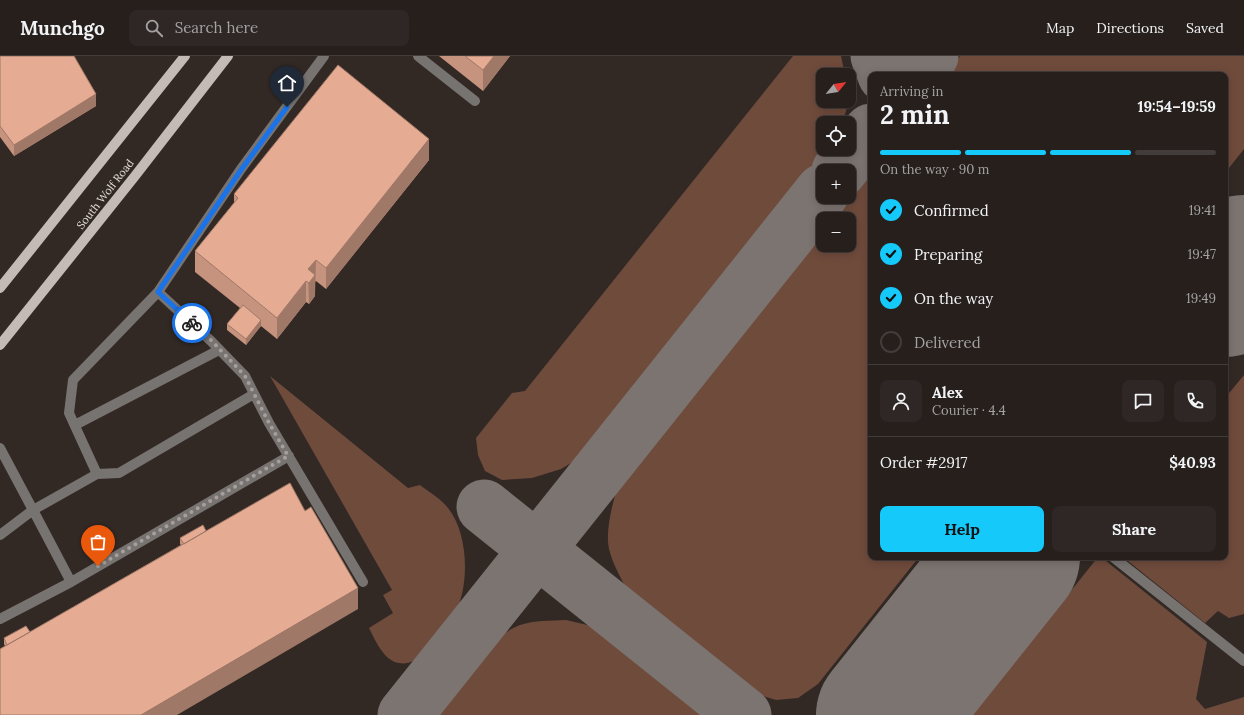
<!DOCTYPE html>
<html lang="en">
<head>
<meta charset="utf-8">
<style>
	:root { --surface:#261f1c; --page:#2e2725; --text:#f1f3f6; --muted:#a4a2a3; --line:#423d3b; --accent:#15cafb }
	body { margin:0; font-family:Lora,serif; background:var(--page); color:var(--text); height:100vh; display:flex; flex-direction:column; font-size:15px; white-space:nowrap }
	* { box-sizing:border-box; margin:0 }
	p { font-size:13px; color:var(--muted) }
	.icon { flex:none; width:22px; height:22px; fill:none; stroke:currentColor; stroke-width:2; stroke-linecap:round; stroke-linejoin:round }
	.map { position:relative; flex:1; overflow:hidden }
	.details { position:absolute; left:868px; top:16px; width:360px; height:488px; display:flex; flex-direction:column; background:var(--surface); border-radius:8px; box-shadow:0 2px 10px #0003,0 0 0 1px var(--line) }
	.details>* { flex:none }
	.needle { width:26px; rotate:60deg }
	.tools { position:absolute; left:816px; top:12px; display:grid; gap:8px }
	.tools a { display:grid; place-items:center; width:40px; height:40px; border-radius:8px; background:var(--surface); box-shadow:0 2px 10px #0003,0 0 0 1px var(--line); font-size:20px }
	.pin { position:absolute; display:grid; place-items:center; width:34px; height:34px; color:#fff; margin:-41px -17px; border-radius:50% 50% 50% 0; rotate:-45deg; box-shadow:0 0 4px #0007 }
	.pin .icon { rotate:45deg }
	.courier { position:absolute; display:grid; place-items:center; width:40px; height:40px; margin:-20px; border:3px solid #1a73e8; border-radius:50%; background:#fff; color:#222; box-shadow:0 1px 5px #0007 }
	.overview em { font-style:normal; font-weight:800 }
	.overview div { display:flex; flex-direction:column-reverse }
	.overview { display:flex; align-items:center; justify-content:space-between; height:68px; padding:0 12px }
	h1 { font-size:26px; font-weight:800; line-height:30px }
	.bar { display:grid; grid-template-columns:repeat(4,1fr); gap:6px 4px; align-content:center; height:48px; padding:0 12px }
	.bar i { height:5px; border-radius:3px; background:var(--line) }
	.bar .selected { background:var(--accent) }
	.bar p { grid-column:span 4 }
	.line { display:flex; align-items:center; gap:10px; padding:0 12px; border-top:1px solid var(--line) }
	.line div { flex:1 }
	.round { display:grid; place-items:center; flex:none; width:42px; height:42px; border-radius:8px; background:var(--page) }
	ol { padding:0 12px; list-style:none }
	li { display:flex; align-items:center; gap:12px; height:44px }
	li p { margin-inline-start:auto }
	li .icon { padding:4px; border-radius:50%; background:var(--accent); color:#111; stroke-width:4 }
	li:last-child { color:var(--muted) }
	li i { width:22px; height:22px; border:2px solid var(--line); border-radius:50% }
	.primary-button { display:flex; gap:8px; margin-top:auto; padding:8px 12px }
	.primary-button a { flex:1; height:46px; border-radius:8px; background:var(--accent); color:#111; font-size:16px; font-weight:800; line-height:46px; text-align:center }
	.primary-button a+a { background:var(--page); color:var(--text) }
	header { display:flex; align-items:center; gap:24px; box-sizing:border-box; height:56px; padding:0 20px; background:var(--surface); border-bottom:1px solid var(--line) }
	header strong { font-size:19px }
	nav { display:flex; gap:22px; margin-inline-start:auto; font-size:14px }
	.search { width:280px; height:36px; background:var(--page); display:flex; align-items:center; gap:10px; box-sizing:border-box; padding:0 14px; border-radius:8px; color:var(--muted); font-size:15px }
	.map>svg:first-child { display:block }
</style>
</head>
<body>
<header>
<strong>Munchgo</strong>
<div class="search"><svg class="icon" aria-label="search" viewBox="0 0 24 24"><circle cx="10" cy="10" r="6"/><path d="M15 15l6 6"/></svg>Search here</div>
<nav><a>Map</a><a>Directions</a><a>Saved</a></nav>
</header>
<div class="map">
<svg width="1244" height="659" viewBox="0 0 1244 659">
	<rect width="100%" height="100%" fill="#322925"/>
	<path fill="#6f4b3c" d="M793 0H841L845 19H823V45H847V52L842 67H823V93H826L581 401 561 413 532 422 502 424 485 415 478 399 476 382 512 337 525 335Z
		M960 0H1244V93L1225 117V19H945Z
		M871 111V501H919L818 628 798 642 776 644 756 638 628 536C621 522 609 502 608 486 607 467 613 447 618 428L823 171V189H849V163H830L847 141H849V139Z
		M1244 319V558L1229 562 1218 555 1205 567 1123 501H1225V342Z
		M270 320 408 432 420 429C429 436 441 443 448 452 469 478 470 531 454 560 449 569 440 577 433 585 424 596 415 610 399 607 384 605 375 584 369 572L393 557 383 539 392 534Z
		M1098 501H1101L1207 586 1196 643 1205 653 1244 641V659H972Z
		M566 564 600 572 706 659H433C455 632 488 581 520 569 535 564 550 565 566 564Z"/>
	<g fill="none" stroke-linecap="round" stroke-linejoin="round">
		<path stroke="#7c7470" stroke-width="55" d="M878 0 885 19
			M915 19 931 0
			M839 115 871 75
			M484 451 744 659
			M405 659 823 135
			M881 659 888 654"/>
		<path stroke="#7c7470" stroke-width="138" d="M1225 232 1244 208
			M885 659 1011 501"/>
		<path stroke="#777371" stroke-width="10" d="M418 0 475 45
			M158 236 211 285 245 320 269 367 363 526
			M75 369 219 294
			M0 392 33 454 97 418 69 357 73 324 158 236 241 113 324 0
			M97 418 119 417 254 338
			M0 479 33 454 71 526
			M1113 501 1244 605
			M0 563 71 526 289 400"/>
		<path stroke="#c4bab6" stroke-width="10" d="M0 232 185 0
			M0 289 135 120 228 0"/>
	</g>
	<path fill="#c5937e" d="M0 0 96 50 14 100 0 81Z
		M439 0H510L483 35Z
		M429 104 326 233 316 225 315 226V240L309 248 306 246 277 283 261 270 246 289 227 274V268L240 252 195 216V195L234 147V138Z
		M305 455 358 553 5 590 4 588V582L30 576 181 489 180 488V482L206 475Z"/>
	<path fill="#a07867" d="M494 0H510L483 35V14Z
		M96 38V50L14 100V89Z
		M429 83V104L326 233V212Z
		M316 204 315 240 309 248 308 213Z
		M306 225V246L277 283V262Z
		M261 264V270L246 289V283Z
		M358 532V553L177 659H141Z"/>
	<path fill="#e5ab93" stroke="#a07867" d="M0 0H74L96 38 14 89 0 70Z
		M465 0H494L483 14Z
		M338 9 429 83 326 212 316 204 308 213 315 219 309 227 306 225 277 262 195 195 238 142 234 138Z
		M243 249 261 264 246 283 227 268Z
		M290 427 305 455 311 451 358 532 141 659H0V593Z
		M203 469 206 475 184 488 180 482Z
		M26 570 30 576 7 589 4 582Z"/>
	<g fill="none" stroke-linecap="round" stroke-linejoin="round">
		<path stroke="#a69f9b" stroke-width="4" stroke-dasharray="0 7.2" d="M98 510 288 400 269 367 245 320 212 285 192 267"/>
		<path stroke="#1a73e8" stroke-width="5" d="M192 267 158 236 241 114 287 51"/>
	</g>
	<g text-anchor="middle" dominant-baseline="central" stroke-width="4" stroke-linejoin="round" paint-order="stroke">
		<g font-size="11" fill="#e4dedb" stroke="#322925">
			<text transform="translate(105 138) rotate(-52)">South Wolf Road</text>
		</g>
	</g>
</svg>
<div class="tools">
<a><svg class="needle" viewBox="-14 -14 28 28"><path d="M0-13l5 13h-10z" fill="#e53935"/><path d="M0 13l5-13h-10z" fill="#a4a2a3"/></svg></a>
<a><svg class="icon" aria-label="locate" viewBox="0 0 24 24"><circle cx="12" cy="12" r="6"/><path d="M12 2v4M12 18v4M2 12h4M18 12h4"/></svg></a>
<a>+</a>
<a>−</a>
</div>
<div class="pin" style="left:98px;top:510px;background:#ea580c"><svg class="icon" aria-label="bag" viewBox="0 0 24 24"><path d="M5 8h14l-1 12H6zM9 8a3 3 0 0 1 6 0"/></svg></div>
<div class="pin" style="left:287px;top:51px;background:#1f2937"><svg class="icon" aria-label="home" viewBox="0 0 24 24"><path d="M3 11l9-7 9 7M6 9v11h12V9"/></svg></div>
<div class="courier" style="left:192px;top:267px"><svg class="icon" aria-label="bike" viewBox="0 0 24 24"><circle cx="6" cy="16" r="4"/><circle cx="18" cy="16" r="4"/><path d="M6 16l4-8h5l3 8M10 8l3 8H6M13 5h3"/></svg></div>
<section class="details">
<div class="overview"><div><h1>2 min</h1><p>Arriving in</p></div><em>19:54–19:59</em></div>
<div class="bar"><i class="selected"></i><i class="selected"></i><i class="selected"></i><i></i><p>On the way · 90 m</p></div>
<ol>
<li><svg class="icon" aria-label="check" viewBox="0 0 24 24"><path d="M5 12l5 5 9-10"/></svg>Confirmed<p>19:41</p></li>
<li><svg class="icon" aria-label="check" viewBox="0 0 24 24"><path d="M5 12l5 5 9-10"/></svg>Preparing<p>19:47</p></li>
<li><svg class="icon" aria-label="check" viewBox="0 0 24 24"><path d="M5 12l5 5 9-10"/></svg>On the way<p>19:49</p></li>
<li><i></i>Delivered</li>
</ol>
<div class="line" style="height:72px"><a class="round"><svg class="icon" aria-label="person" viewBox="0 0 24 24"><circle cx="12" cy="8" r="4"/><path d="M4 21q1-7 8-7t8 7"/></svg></a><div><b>Alex</b><p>Courier · 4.4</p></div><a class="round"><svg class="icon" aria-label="chat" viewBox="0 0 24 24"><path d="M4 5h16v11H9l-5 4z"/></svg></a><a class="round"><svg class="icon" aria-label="phone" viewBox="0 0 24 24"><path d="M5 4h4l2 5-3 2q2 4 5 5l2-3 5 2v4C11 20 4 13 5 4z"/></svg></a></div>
<div class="line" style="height:52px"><div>Order #2917</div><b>$40.93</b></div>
<div class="primary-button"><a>Help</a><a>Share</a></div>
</section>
</div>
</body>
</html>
